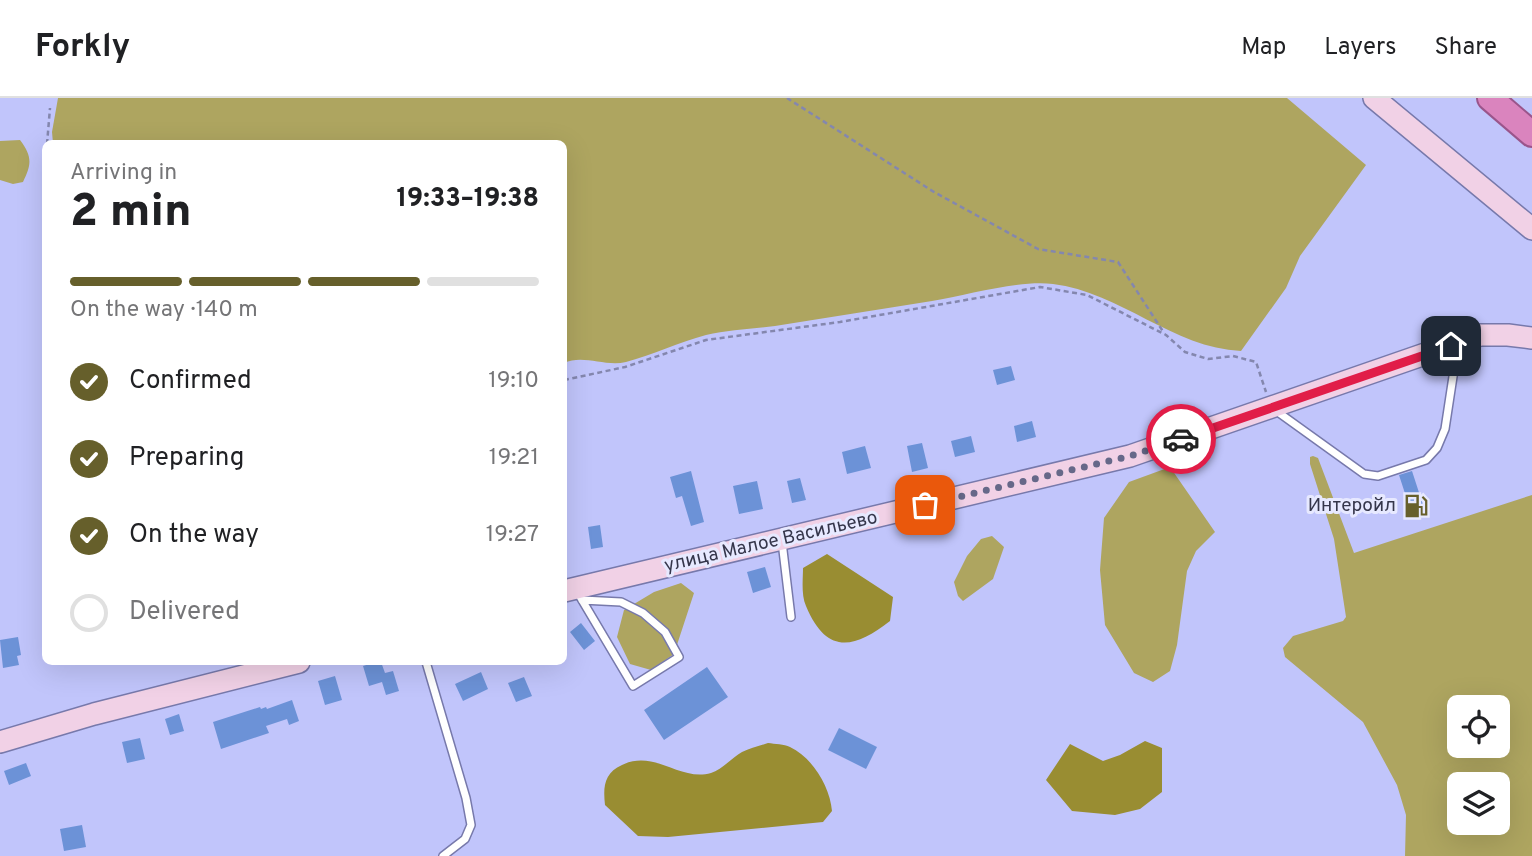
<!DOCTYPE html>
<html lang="en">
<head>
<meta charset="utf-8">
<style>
	:root { --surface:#fff; --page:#f6f6f6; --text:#202124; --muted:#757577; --line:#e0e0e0; --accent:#665f2b }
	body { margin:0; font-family:Overpass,sans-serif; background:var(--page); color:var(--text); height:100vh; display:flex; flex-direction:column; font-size:26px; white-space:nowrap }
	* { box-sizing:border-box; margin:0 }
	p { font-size:23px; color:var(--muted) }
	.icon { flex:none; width:38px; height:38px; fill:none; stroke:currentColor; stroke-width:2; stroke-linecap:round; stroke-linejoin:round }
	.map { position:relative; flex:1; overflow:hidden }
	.drawer { position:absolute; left:42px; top:42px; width:525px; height:525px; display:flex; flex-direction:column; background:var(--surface); border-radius:10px; box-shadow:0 7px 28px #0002 }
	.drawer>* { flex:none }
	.buttons { position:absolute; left:1447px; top:597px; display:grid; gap:14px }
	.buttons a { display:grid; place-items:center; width:63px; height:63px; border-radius:10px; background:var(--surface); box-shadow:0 7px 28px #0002; font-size:35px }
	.pin { position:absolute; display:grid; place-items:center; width:60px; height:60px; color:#fff; margin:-30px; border-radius:14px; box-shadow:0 4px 10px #0006 }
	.courier { position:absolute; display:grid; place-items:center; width:70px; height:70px; margin:-35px; border:5px solid #e11d48; border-radius:50%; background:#fff; color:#222; box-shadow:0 2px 9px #0007 }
	.headline em { font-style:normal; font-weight:800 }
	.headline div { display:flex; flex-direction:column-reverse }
	.headline { display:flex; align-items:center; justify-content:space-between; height:119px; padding:0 28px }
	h1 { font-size:46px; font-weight:800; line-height:52px }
	.bar { display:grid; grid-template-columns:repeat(4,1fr); gap:10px 7px; align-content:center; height:84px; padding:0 28px }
	.bar i { height:9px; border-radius:5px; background:var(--line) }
	.bar .current { background:var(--accent) }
	.bar p { grid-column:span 4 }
	ol { padding:0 28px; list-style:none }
	li { display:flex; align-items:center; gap:21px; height:77px }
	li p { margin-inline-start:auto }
	li .icon { padding:7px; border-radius:50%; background:var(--accent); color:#fff; stroke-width:4 }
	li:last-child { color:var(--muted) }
	li i { width:38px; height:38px; border:4px solid var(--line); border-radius:50% }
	header { display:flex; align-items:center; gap:42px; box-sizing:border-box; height:98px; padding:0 35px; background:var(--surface); border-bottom:2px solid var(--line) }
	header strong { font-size:33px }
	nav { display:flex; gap:38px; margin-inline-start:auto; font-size:24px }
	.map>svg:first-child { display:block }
</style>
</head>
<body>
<header>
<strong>Forkly</strong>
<nav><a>Map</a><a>Layers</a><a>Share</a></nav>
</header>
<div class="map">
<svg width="1532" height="758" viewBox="0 0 1532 758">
	<rect width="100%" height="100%" fill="#c1c5fb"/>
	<path fill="#aea560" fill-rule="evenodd" d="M58 0H1287L1366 67 1300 158 1286 190 1241 253C1173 250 1120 194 1053 186 1018 182 968 197 932 203 880 211 827 220 775 228 752 231 728 232 706 237 679 244 653 257 626 264 605 269 583 256 564 265V46L53 45 52 34Z
		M20 42C32 58 32 66 23 84L13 86 0 82V43Z
		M1313 358 1318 360 1354 455 1532 397V758H1405L1406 717 1397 687 1363 624 1285 559 1283 550 1293 538 1343 523 1346 519 1334 441 1310 366V359ZM1460 609H1498V648H1460ZM1460 686H1498V724H1460Z
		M1170 369 1215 434 1196 453 1187 473 1177 547 1170 573 1153 584 1134 575 1105 527 1100 472 1104 420 1129 384Z
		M992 438 1004 449 993 481 963 503 958 498 954 484 967 458 981 441Z
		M681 485 694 495 674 556 651 572 630 566 617 539 624 512 654 494Z"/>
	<path fill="#998d32" d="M827 456 893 499 890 523C853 552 826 556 806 508 801 497 803 481 803 470Z
		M1145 643 1162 650V694L1140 711 1115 717 1072 713 1046 682 1070 646 1103 663 1120 657Z
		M768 645C775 646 784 646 790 649 813 660 830 689 832 713L823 724 668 739 638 738 605 707C603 689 604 675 622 667 655 651 680 684 711 675 721 672 732 660 742 654 750 650 759 648 768 645Z"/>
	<path fill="#6c92d7" d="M1011 268 1015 282 997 287 993 272Z
		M1032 323 1036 339 1017 344 1014 328Z
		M971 338 975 354 955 359 951 343Z
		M922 345 928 370 912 374 907 348Z
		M865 348 871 370 847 376 842 354Z
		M691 373 704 424 691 428 682 398 676 400 670 379Z
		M1412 373 1426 416 1413 420 1399 377Z
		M800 380 806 402 792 405 787 383Z
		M757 383 763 411 739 416 733 388Z
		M600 427 603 449 591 451 588 429Z
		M765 469 771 489 753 495 747 474Z
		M581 525 595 543 584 552 570 534Z
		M18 539 21 557 17 558 19 567 3 570 0 542Z
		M376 564H381L385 575 393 573 399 593 386 597 382 584 369 588 363 568Z
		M707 569 728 599 664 642 644 612Z
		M481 574 488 591 463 603 455 586Z
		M335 578 342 602 325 607 318 583Z
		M524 579 532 598 516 604 508 585Z
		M292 602 299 623 289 627 287 621 266 628 269 635 221 651 213 624 260 609 261 611 266 609 267 611Z
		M179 616 184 633 170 637 165 621Z
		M839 630 877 649 866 671 828 652Z
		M140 640 145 661 127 665 122 644Z
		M26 665 31 678 9 687 4 673Z
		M82 727 86 749 64 753 60 731Z"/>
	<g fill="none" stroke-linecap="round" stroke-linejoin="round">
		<g stroke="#7779ab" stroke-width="10">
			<path id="service" d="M1275 312 1364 376 1378 378 1426 362 1437 350 1445 331 1454 272 1452 250
				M782 444 791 519
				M578 494 579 497 633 588 679 559 665 534 643 515 621 504 582 502
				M426 564 466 700 471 727 465 741 443 758"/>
		</g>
		<g stroke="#7779ab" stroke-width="24">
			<path id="secondary" d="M1374 0 1532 131
				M564 493 1130 358 1480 237H1508L1532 240
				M0 644 94 616 299 564"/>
		</g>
		<g stroke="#9a558b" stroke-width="28">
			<path id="trunk" d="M1490 0 1532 36"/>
		</g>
		<path stroke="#8487ae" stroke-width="2.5" stroke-dasharray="5 3.5" stroke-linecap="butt" d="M787 0 934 94 1038 151 1118 164 1164 235
			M47 46 50 10
			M564 282 625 269 706 242 840 224 1040 189 1087 197 1166 237 1185 254 1208 261 1233 258 1256 264 1266 294"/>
		<use href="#service" stroke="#fff" stroke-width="7"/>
		<use href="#secondary" stroke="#f1d1e6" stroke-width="21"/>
		<use href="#trunk" stroke="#da84be" stroke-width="24"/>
	</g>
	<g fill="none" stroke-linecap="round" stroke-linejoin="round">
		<path stroke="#666889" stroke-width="7" stroke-dasharray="0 12.6" d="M925 407 1130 358 1181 341"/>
		<path stroke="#e11d48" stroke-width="9" d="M1181 341 1451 248"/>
	</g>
	<defs>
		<g id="fuel-bare" transform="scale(1.89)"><path d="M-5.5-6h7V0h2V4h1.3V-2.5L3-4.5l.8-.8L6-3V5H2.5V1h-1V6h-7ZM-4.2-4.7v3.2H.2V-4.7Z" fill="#665f2b" stroke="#e7e9ff" stroke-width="2.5" paint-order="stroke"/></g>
	</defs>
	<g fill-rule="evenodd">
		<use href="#fuel-bare" x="1416" y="408"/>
	</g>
	<g text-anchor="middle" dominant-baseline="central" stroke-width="6" stroke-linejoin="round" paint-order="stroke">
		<g font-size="19" fill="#35364b" stroke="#e7e9ff" text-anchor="end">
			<text x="1396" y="408">Интеройл</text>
		</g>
		<g font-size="19" fill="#35364b" stroke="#e7e9ff">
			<text transform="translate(771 444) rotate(-13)">улица Малое Васильево</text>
		</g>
	</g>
</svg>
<div class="buttons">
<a><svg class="icon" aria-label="locate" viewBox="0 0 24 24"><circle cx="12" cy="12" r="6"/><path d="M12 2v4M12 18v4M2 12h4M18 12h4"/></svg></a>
<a><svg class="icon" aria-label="layers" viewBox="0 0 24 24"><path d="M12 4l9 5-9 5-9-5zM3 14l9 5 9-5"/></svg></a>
</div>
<div class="pin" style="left:925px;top:407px;background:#ea580c"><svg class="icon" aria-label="bag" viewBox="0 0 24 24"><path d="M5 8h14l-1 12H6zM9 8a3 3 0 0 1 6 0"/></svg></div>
<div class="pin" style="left:1451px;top:248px;background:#1f2937"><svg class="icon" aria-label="home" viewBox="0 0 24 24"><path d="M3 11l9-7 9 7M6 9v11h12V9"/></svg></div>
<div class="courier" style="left:1181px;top:341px"><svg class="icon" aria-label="car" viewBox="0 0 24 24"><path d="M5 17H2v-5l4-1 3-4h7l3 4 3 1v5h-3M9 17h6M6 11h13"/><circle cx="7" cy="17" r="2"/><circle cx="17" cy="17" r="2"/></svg></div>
<section class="drawer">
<div class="headline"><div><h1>2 min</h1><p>Arriving in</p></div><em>19:33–19:38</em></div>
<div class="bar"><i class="current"></i><i class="current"></i><i class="current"></i><i></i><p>On the way · 140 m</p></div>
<ol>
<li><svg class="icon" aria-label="check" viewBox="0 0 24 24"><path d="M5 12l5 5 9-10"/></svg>Confirmed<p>19:10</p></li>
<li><svg class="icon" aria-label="check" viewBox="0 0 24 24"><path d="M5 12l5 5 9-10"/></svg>Preparing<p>19:21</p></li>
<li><svg class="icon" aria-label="check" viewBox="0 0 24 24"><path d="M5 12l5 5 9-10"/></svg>On the way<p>19:27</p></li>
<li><i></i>Delivered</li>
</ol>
</section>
</div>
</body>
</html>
